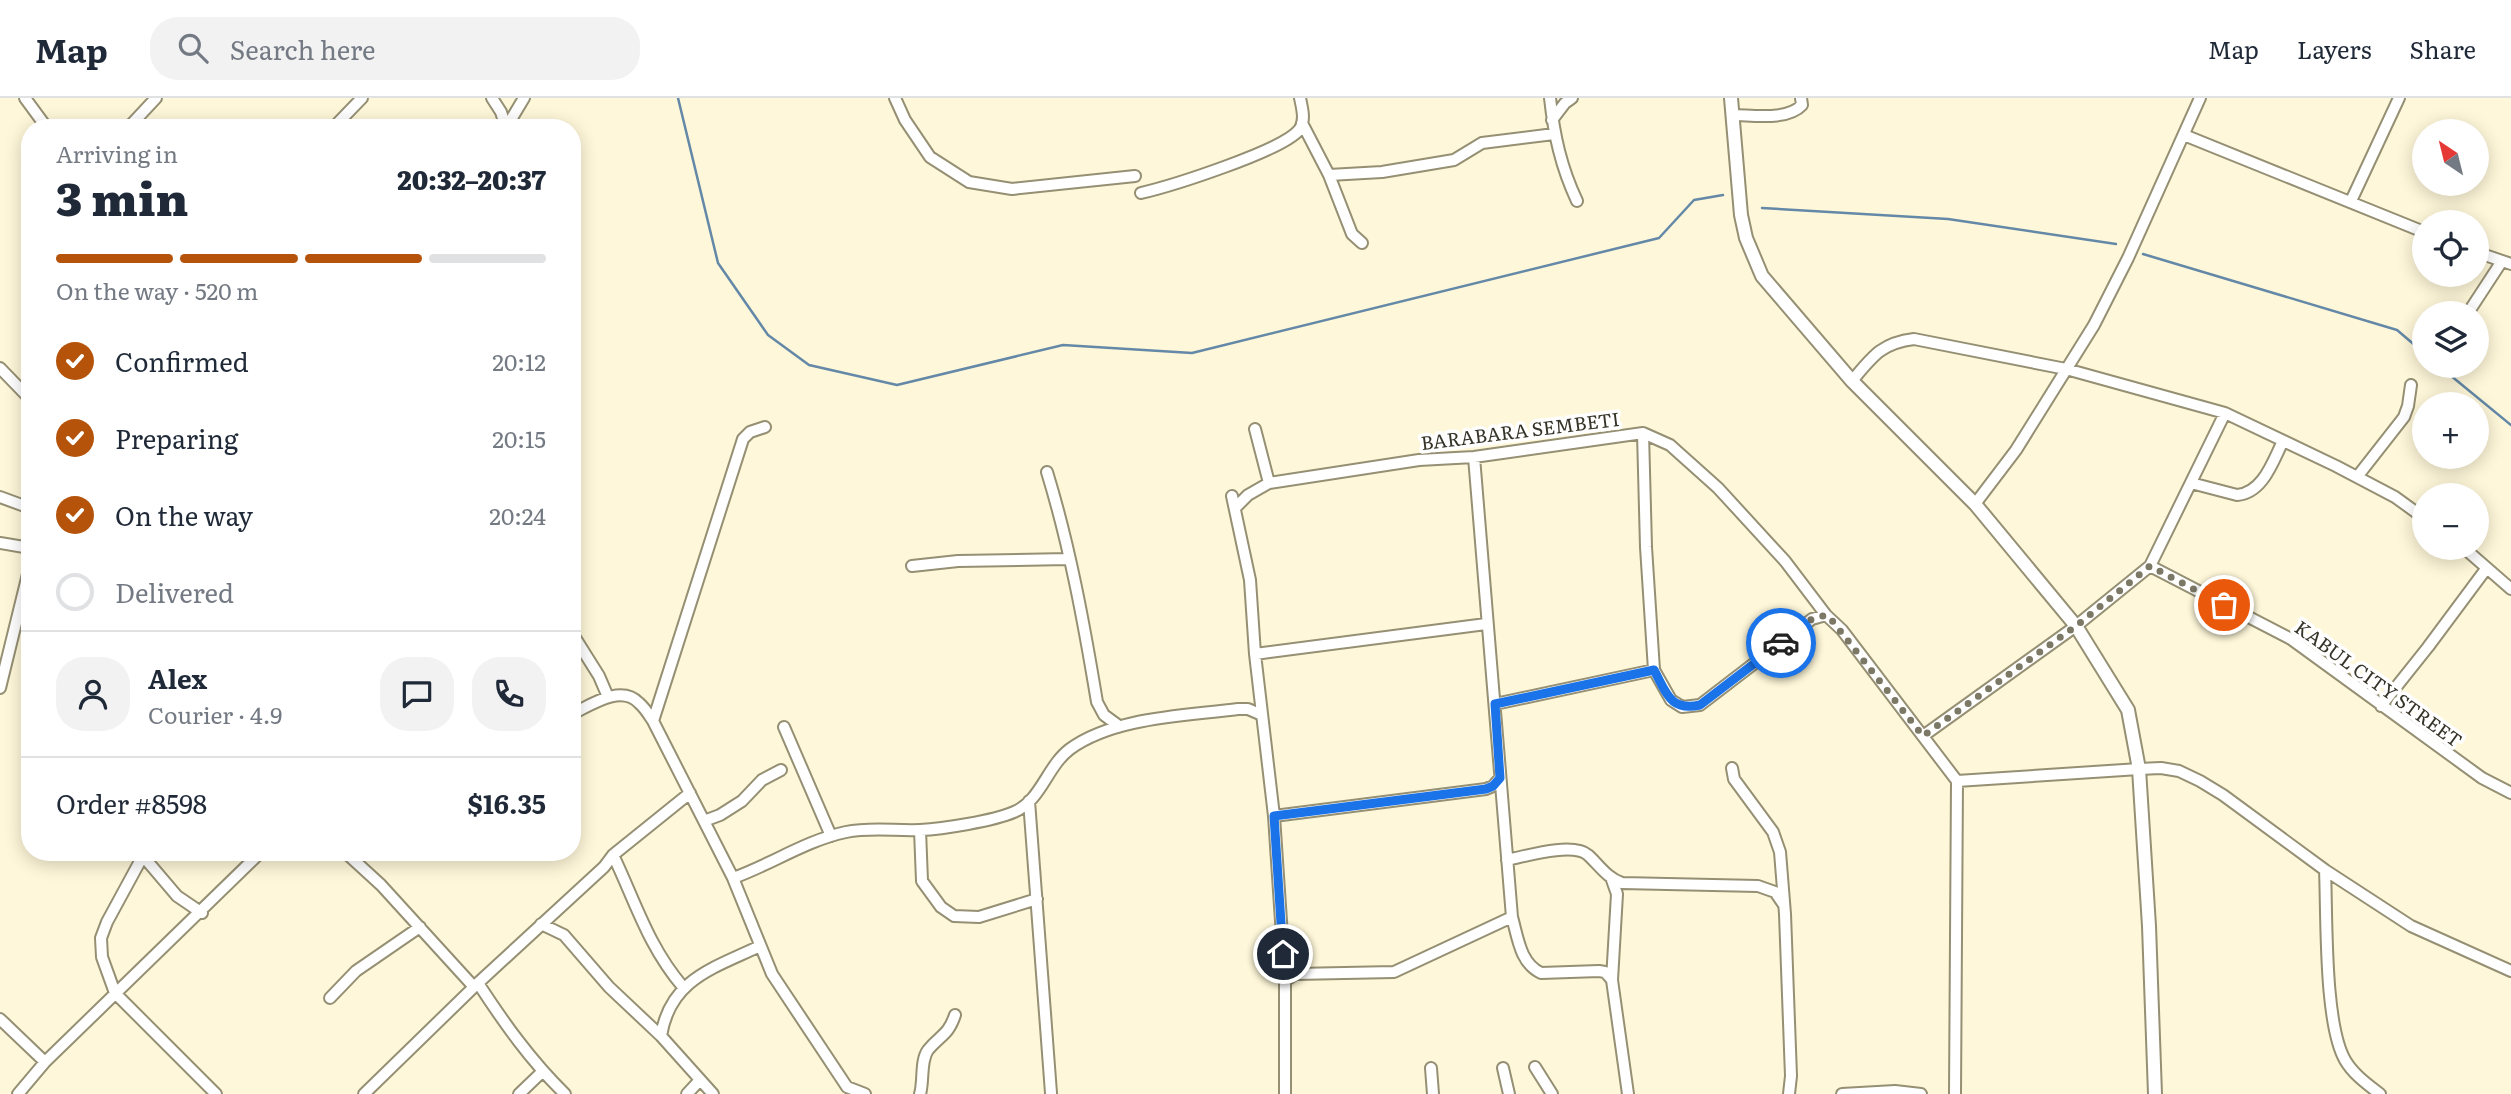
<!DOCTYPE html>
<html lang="en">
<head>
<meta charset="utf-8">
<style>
	:root { --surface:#fff; --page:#f2f2f3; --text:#1f2937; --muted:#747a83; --line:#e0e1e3; --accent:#b45309 }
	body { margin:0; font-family:Literata,serif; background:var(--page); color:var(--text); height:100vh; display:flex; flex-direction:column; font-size:26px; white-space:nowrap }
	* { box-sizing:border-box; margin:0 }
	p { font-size:23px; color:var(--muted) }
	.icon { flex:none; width:38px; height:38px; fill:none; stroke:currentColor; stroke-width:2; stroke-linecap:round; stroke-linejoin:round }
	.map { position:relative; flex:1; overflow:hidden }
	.sheet { position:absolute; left:21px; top:21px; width:560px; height:742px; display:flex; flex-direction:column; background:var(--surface); border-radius:28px; box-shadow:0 4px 18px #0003 }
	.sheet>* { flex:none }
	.needle { width:46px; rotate:325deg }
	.fabs { position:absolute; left:2412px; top:21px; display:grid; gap:14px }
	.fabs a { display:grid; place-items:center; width:77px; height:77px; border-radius:50%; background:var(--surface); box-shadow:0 4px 18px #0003; font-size:35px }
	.pin { position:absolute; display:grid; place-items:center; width:60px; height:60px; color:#fff; margin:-30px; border:4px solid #fff; border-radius:50%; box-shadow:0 2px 7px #0007 }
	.courier { position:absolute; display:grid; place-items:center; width:70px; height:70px; margin:-35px; border:5px solid #1a73e8; border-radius:50%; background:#fff; color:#222; box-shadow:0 2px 9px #0007 }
	.head em { font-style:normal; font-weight:800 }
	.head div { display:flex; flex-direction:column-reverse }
	.head { display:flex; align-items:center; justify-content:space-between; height:119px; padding:0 35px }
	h1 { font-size:46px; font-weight:800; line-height:52px }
	.bar { display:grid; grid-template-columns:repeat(4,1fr); gap:10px 7px; align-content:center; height:84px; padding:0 35px }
	.bar i { height:9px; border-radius:5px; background:var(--line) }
	.bar .current { background:var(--accent) }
	.bar p { grid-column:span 4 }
	.line { display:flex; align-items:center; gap:18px; padding:0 35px; border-top:2px solid var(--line) }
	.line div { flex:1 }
	.round { display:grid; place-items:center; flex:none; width:74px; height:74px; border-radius:28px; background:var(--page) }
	ol { padding:0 35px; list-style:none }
	li { display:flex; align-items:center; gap:21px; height:77px }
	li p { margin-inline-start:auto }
	li .icon { padding:7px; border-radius:50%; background:var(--accent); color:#fff; stroke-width:4 }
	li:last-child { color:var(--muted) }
	li i { width:38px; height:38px; border:4px solid var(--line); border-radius:50% }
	header { display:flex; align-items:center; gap:42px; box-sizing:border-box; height:98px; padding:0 35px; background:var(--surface); border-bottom:2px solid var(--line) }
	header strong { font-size:33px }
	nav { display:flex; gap:38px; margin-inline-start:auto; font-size:24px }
	.search { width:490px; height:63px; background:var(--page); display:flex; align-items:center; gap:18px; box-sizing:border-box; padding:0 24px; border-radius:28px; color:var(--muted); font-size:26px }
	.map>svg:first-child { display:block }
</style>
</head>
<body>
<header>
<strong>Map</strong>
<div class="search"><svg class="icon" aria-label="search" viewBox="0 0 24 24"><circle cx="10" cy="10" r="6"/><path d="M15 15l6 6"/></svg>Search here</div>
<nav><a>Map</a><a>Layers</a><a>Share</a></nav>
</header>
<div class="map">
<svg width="2511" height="996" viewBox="0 0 2511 996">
	<rect width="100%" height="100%" fill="#fef7d9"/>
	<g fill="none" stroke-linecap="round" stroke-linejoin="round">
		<path stroke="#6488a7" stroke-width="2.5" d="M678 0 718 165 768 237 809 267 897 287 1063 247 1192 255 1659 140 1694 102 1723 97
			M1762 110 1948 121 2116 146
			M2143 156 2397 232 2424 255
			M2439 268 2511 327"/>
		<g stroke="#958f73" stroke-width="14">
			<path id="minor" d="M25 0 47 30
				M492 0 501 14 506 30
				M895 0 905 22 930 59 969 84 1012 91 1135 78
				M1550 0C1554 37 1561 69 1577 103
				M1732 17C1753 17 1787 23 1802 7L1801 0
				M1552 22 1565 5 1572 0
				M1302 25 1329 77 1352 136 1362 145
				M128 30 156 0
				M333 30 362 0
				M506 30 524 0
				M2184 37 2424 134
				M1329 77 1382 74 1454 62 1482 45 1554 36
				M1141 95C1171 88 1282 53 1299 32 1306 23 1302 10 1300 0
				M2351 103 2399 0
				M2476 154 2511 166
				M2468 215 2502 163
				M0 270 30 301
				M1852 283C1872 259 1881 245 1914 241L2066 271 2225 315 2336 368 2395 399 2424 420
				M1255 331 1269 385
				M1643 335 1646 449 1654 572 1671 602 1682 609 1700 607 1812 521 1826 517 1842 532 1957 683 1955 996
				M1474 359 1512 819C1518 840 1520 865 1541 875L1599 873 1605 874 1612 882 1628 996
				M1047 374C1070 449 1084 526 1097 604L1104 617 1119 628
				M2357 379 2404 319 2408 308 2411 287
				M2191 385 2237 397C2263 395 2273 363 2283 343
				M1232 398 1250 482 1255 556 1274 718 1285 883V996
				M0 399 30 410
				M1975 406 2016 352 2094 227 2128 160 2200 0
				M1235 410 1248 397 1269 385 1419 362 1474 359 1643 335 1670 347 1718 390 1785 463 1826 517
				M0 445 30 450
				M2464 450 2511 491
				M912 468 958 463 1068 461
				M2150 468 2291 541 2482 680 2511 695
				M572 535 599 578 608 599
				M1255 556 1486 526
				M0 590 30 468
				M1495 606 1654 572
				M2381 608 2428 549 2486 471
				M572 616C591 607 621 586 639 605 645 610 649 617 653 623L733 780 772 876 847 989 865 996
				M653 623 743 341 750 334 765 329
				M784 629 831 738
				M1923 638 2076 528 2150 468 2225 315
				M1732 670 1734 681 1773 734 1780 754 1785 816 1791 978 1789 996
				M1957 683 2139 671 2161 670 2179 673 2200 683 2223 697 2325 772 2411 828 2511 873
				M1029 703 1051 995
				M1274 718 1486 691 1493 688 1500 680
				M704 723 720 717 742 703 762 682 781 672
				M920 732 922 783 941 809 954 818 979 819 1037 801
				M145 754 107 824 101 840 102 859 115 895 216 996
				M345 754 381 787 474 889
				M613 757C636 805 648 848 683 889
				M143 758 177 798 202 815
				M1507 762C1526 758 1573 744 1588 757 1599 767 1607 780 1622 785L1758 788 1775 794 1784 807
				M2325 772C2327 818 2324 925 2345 962 2353 976 2367 986 2380 996
				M733 780C770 767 807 742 846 734 870 729 895 733 920 732 943 731 993 723 1014 714 1041 703 1047 668 1070 651 1114 619 1185 618 1238 611H1248L1262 617
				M541 826 564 837 609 889 661 938 713 996
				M1612 882 1617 796 1612 782
				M1285 883 1295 876 1394 874 1512 819
				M478 885C504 925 531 963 565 996
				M330 900 356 873 420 829
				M0 921 45 964
				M661 938C670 881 714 870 760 848
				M1535 969 1552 996
				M1431 970 1433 996
				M1503 970 1509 996
				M18 996 45 964 261 754
				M364 996 478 885 604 769 613 757 690 695
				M519 996 542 974
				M687 996 700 982
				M920 996C924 983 920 963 928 952 940 937 948 938 955 917
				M1842 996 1895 993 1921 996"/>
		</g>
		<g stroke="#958f73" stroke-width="16">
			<path id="tertiary" d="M1731 0 1741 117 1746 140 1762 178 1852 283 1975 406 2076 528 2128 612 2139 671 2149 828 2155 996"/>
		</g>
		<use href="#minor" stroke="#fff" stroke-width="10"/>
		<use href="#tertiary" stroke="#fff" stroke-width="12"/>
	</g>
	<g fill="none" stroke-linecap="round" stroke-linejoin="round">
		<path stroke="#7c7866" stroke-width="7" stroke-dasharray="0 12.6" d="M1781 545 1812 521 1826 517 1830 520 1923 638 2076 528 2150 468 2224 507"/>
		<path stroke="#1a73e8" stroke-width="9" d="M1283 856 1274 718 1486 691 1493 688 1500 680 1495 606 1654 572C1666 594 1670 614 1700 607L1781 545"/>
	</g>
	<g text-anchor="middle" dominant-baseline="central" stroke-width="7" stroke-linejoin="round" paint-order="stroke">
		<g font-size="19" fill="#363328" stroke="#fff">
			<text transform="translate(1520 332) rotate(-7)">BARABARA SEMBETI</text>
			<text transform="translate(2379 585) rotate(36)">KABUL CITY STREET</text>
		</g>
	</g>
</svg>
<div class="fabs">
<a><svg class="needle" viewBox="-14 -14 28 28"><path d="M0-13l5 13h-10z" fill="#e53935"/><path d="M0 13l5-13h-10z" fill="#747a83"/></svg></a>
<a><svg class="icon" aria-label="locate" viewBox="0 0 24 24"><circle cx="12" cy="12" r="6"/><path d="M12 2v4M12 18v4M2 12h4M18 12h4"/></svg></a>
<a><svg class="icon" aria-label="layers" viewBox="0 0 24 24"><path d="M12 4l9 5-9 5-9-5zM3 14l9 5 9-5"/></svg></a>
<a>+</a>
<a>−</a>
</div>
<div class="pin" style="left:2224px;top:507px;background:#ea580c"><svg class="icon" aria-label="bag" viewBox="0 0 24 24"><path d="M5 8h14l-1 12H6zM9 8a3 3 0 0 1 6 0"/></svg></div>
<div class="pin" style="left:1283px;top:856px;background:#1f2937"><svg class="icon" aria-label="home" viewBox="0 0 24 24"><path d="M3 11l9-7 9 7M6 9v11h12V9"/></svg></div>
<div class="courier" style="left:1781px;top:545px"><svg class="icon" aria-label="car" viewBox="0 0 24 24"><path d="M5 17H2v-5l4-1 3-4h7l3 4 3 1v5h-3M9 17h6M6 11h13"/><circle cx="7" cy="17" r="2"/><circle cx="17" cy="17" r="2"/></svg></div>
<section class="sheet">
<div class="head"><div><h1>3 min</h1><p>Arriving in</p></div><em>20:32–20:37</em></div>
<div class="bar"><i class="current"></i><i class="current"></i><i class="current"></i><i></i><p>On the way · 520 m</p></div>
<ol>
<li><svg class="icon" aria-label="check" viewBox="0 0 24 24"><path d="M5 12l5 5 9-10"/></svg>Confirmed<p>20:12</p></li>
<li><svg class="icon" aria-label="check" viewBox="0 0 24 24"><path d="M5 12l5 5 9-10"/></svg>Preparing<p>20:15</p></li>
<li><svg class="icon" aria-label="check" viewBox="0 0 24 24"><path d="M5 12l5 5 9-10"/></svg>On the way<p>20:24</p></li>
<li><i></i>Delivered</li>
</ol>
<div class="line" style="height:126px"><a class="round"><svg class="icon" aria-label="person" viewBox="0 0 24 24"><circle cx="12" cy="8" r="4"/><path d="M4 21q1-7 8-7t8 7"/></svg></a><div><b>Alex</b><p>Courier · 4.9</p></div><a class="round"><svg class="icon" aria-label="chat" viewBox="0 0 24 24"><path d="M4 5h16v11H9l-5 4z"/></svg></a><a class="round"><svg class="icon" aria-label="phone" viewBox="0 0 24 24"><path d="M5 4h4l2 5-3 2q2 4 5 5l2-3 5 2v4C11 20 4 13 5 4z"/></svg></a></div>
<div class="line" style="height:91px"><div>Order #8598</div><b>$16.35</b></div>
</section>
</div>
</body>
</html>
